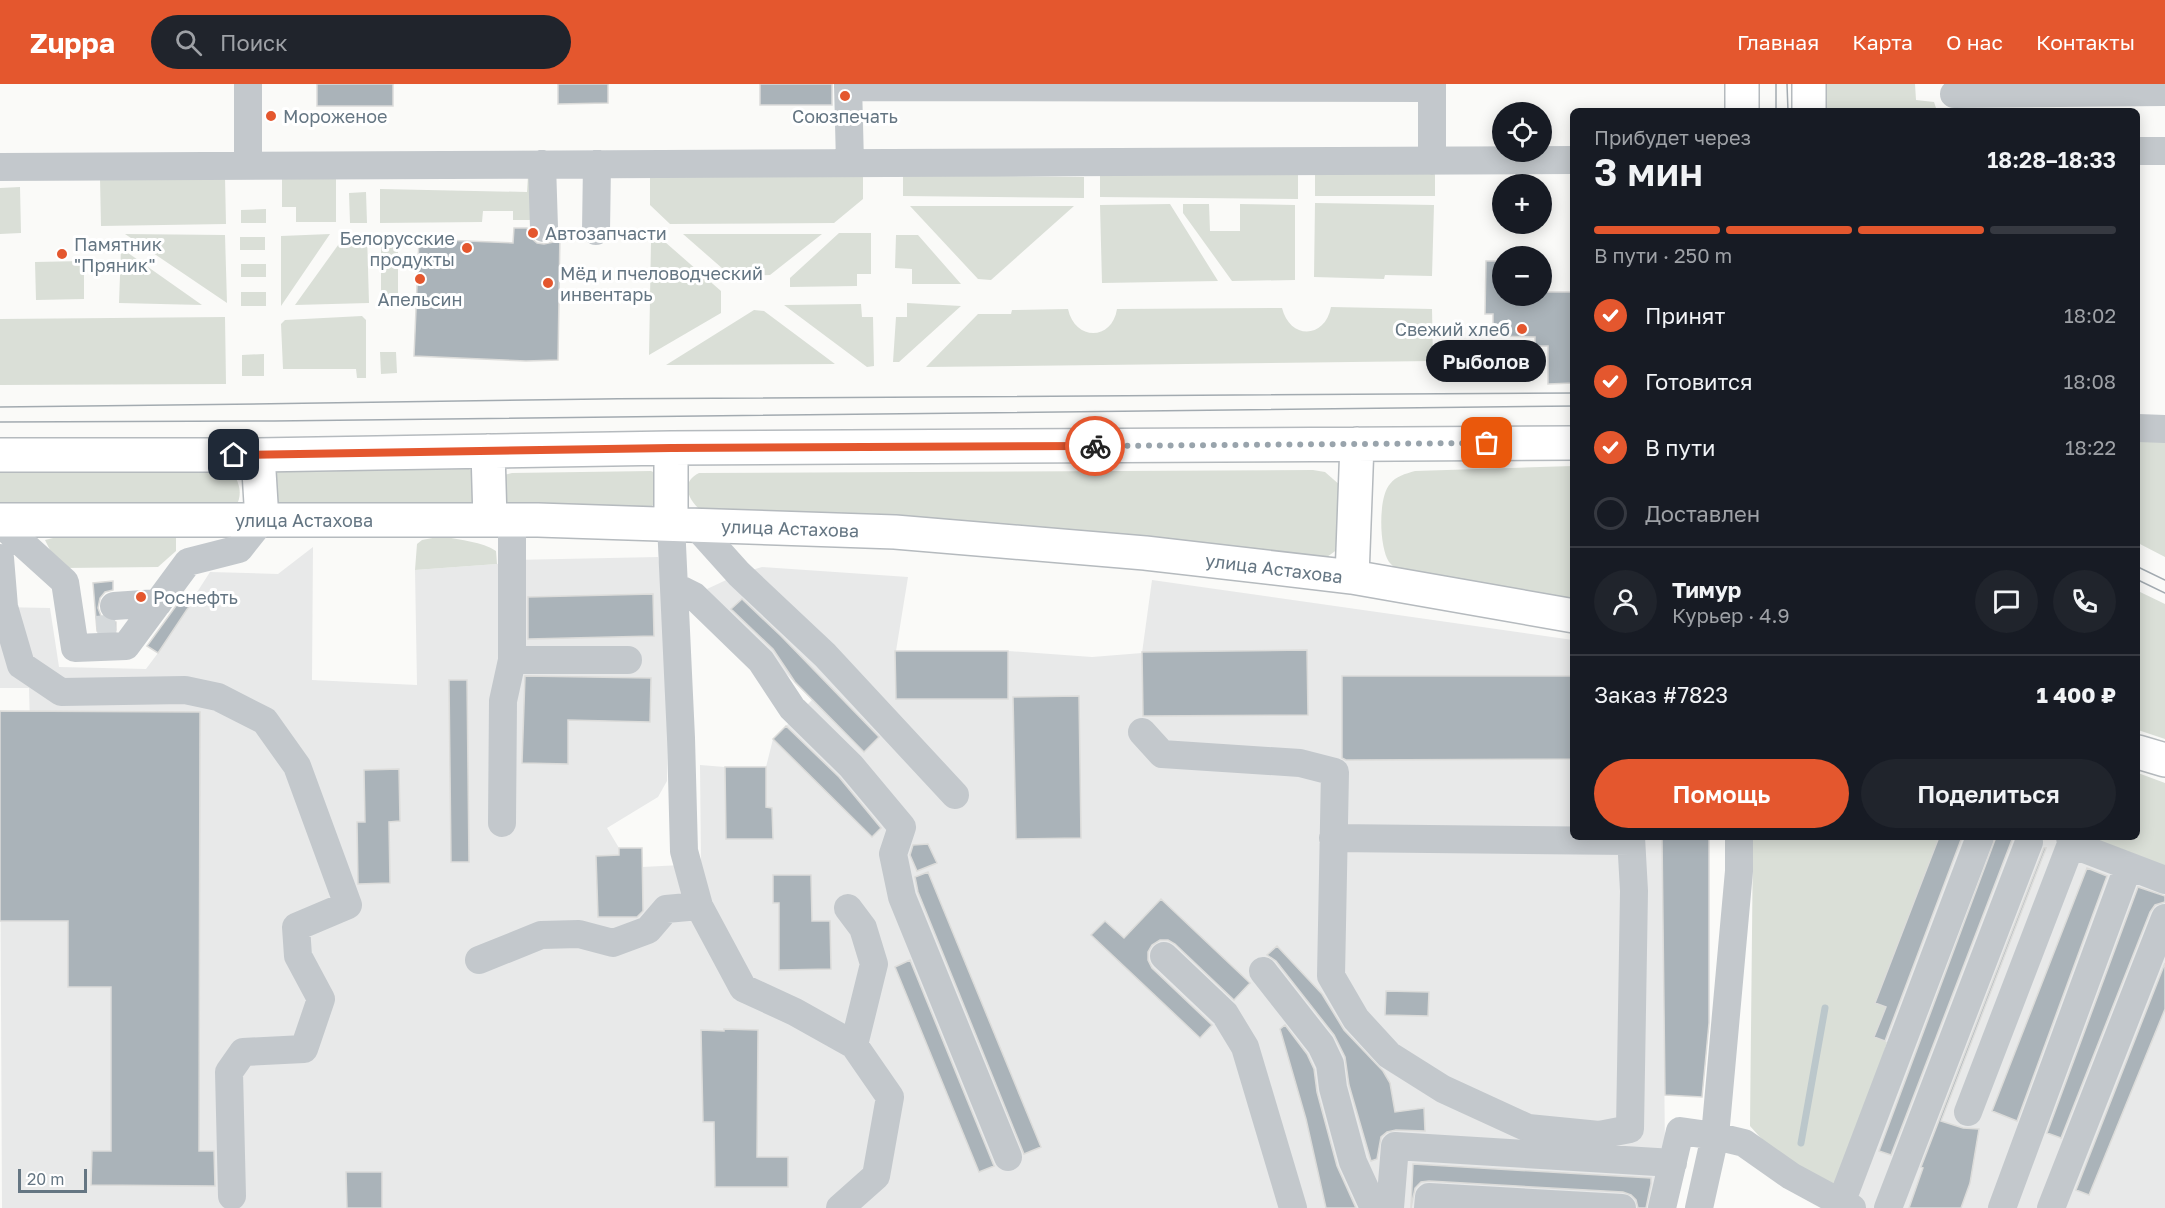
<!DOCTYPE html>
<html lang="ru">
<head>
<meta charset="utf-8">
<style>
	:root { --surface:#171b24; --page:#20242c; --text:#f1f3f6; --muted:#9ea1a6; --line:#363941; --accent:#e4572e }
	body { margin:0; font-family:"Golos Text",sans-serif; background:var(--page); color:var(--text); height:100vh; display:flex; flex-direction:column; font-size:22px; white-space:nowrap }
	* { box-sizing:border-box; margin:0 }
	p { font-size:20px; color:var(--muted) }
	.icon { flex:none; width:33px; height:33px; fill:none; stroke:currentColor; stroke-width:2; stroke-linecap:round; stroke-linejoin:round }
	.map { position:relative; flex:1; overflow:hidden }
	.drawer { position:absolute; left:1570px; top:24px; width:570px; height:732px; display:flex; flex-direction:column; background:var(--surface); border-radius:9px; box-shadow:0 3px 15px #0003 }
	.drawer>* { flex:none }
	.fabs { position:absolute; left:1492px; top:18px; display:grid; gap:12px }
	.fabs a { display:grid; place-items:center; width:60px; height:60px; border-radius:50%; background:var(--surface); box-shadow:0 3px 15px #0003; font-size:30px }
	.scale { position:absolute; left:18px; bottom:15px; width:69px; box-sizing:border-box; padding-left:6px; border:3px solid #657683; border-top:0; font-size:16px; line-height:21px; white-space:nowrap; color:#657683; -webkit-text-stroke:4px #fff; paint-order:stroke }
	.pin { position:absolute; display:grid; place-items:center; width:51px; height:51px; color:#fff; margin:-26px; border-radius:12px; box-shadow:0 3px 9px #0006 }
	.courier { position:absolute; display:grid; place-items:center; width:60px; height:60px; margin:-30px; border:4px solid #e4572e; border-radius:50%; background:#fff; color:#222; box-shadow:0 2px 8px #0007 }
	.bubble { position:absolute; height:42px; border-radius:21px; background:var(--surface); box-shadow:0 3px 15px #0003; font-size:20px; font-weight:600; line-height:42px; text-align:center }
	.head em { font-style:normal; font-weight:600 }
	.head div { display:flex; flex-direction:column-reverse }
	.head { display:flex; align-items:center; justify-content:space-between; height:102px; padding:0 24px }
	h1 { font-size:39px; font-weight:600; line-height:45px }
	.bar { display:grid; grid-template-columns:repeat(4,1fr); gap:9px 6px; align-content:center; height:72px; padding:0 24px }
	.bar i { height:8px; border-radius:4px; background:var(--line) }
	.bar .on { background:var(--accent) }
	.bar p { grid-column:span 4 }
	.line { display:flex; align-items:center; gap:15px; padding:0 24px; border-top:2px solid var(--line) }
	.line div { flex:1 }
	.round { display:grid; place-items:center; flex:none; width:63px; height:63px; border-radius:32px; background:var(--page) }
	ol { padding:0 24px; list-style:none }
	li { display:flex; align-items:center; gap:18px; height:66px }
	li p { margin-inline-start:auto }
	li .icon { padding:6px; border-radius:50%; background:var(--accent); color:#fff; stroke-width:4 }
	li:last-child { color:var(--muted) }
	li i { width:33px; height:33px; border:3px solid var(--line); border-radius:50% }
	.button { display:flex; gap:12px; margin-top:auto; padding:12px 24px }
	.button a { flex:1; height:69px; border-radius:36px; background:var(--accent); color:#fff; font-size:24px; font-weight:600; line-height:69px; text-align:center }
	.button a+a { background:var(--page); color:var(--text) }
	header { display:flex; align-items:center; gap:36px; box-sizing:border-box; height:84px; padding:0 30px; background:var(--accent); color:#fff }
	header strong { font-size:28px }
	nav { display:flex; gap:33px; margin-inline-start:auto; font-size:21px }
	.search { width:420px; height:54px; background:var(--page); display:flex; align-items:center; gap:15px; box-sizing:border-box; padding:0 21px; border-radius:33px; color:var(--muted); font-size:22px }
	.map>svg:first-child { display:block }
</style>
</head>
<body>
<header>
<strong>Zuppa</strong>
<div class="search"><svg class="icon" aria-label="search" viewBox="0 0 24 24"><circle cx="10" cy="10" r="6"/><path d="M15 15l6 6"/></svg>Поиск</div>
<nav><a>Главная</a><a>Карта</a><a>О нас</a><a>Контакты</a></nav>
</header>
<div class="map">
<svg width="2165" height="1124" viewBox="0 0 2165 1124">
	<rect width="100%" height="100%" fill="#fafaf8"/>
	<path fill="#e8e9e9" d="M313 463 312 596 417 601 415 486 497 480 512 476 658 473 667 521V697L658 713 607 744 619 764H641L642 783 701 780 700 681 725 683H766L773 655 812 616 727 530 707 505 739 490 762 483 908 493 896 567H1008L1092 573 1142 569 1152 496 1573 556 1574 753H1662L1665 1070 1664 1124H2L0 713H32L29 604H0V523L50 524 59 583 146 585 158 569 210 488 278 490Z
		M1939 753H2075L2165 785V1124H1847L1887 958 1874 953 1886 923 1875 919Z"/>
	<path fill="#dadfd7" d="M1819 0H1915L1916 16 1934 18 1937 27H1819Z
		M1100 90 1298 91V115L1100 113Z
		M1315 90H1435V112H1315Z
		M282 91 336 95V138H296V123H282Z
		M863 91V115L834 139 670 140 650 121V93Z
		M903 91 1084 93V114L903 112Z
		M528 92H536L538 136H513V127H483L482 138 380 139V105L527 108Z
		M225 93 226 140 101 142 100 94Z
		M20 103 21 149 0 150V104Z
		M366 108 367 139H350L349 109Z
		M1315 119 1434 121 1432 192 1385 191 1384 195 1314 193Z
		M1170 120 1218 197 1102 199 1100 121Z
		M1183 120H1209L1210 147H1240V120L1295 121V196L1232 197 1183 129Z
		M910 122H1074L991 196 978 195Z
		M266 125V139H241V126Z
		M839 149H871V190H857V202L790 203V194Z
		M125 150 225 151 227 219Z
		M330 150 281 222V152Z
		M346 150H367L369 219 295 221Z
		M683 150H822L770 191 731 192Z
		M381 151H398V221H381Z
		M896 151H918L961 200H912V185L895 184Z
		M240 153H265V166H240Z
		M651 158H665L721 207V229L649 271Z
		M121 164 202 221 119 219Z
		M84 177V215L36 216 35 178Z
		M241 180H266V193H241Z
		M241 208H266V222H241Z
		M907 219 961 222 899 278H893L896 233H907Z
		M861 220 862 233H873L874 282 867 283 784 221Z
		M1331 223 1432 225 1433 277 926 283 978 230H1011L1012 226 1068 225C1075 257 1112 257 1117 225L1282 224C1290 256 1325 255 1331 223Z
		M754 226 764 227 835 280 666 281Z
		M362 232 366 236V294H357L356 285H283L281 240 285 236Z
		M225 233 226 300 0 301V235Z
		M380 268H396L397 289 381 290Z
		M264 270V292H242V271Z
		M2138 354H2165V473L2138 459Z
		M1573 382V518L1404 490C1399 486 1393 483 1389 478 1379 463 1378 413 1390 400 1396 392 1405 390 1415 387Z
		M469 385 475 389 474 419 465 422 275 425 274 388Z
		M1313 386 1325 388 1341 402 1338 465 1327 473 1313 476 702 427C688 417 680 398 699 389Z
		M651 387 660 391 659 418 648 424H507L502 419 504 391 512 389Z
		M0 388H221L236 394C241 405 241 412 236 423L0 426Z
		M443 452C461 457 482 457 496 467L497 480 415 486 417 460 422 456Z
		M53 454H176V467L158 483 65 484 51 468 45 456Z
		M2138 507 2165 520V655L2138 646Z
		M2138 689 2165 699V785L2085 753H2138Z
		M1753 753H1939L1875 919 1886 923 1875 953 1887 958 1842 1107 1777 1072 1750 1042Z"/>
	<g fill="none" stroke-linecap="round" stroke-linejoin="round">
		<path stroke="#bbc7cb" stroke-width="7" d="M1801 1059 1825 924"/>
	</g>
	<path fill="#aab3b9" stroke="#dcdcda" stroke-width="1.5" d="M317 0H393V22H317Z
		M558 0H608V19L558 20Z
		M760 0H832V21H760Z
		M514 144H527L530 153 537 159 544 160 553 158 560 147 558 276 526 277 414 272 419 155 513 159Z
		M1486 177H1503V212H1542V208H1574V299L1548 300V262H1535V253L1493 252V230H1485Z
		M113 497V506L105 508 100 514 98 524 101 532 106 536 116 538V546L97 547 93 499Z
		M653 510 654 552 528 555V513Z
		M181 515 190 521 158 569 147 562Z
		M742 515 781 552 879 653 864 668 795 598 773 565 731 525Z
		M1307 566 1308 631 1143 632 1142 568Z
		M895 567H1008V615H896Z
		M525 592 651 594 650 638 568 636V680L522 679Z
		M1342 592H1574V675L1346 676 1342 674Z
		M449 596H467L469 778H451Z
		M1079 612 1081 754 1016 755 1013 613Z
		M0 627 200 628 199 1067H214L215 1102 91 1101 92 1067H111V903H68V837H0Z
		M786 642 839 693 881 744 872 753 773 655Z
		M725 683H766V723L772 724 773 755H726Z
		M399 685 400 737 389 738 390 799 358 800 357 738H365L364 686Z
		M1662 753H1709V939L1702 1013 1665 1011Z
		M1939 753H1962L1885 957 1874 953 1886 923 1875 919Z
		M1996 753H2013L1891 1071 1879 1067Z
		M928 760 937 779 917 787 910 771 913 761Z
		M619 764H642L643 827 637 833H598L596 772 619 771Z
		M2044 764H2046L1941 1037 1963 1044 1979 1045 1970 1099 1961 1124H1909L1923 1084 1921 1083Z
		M2087 784 2107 792 2017 1037 1992 1027Z
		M928 788 1041 1063 1024 1070 918 808 915 793Z
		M773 791H811L812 837H830L831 885 779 886V819H773Z
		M2138 803 2165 812V818L2155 821 2150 828 2061 1054 2047 1049Z
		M1161 815 1250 899 1234 916 1175 860 1168 856H1160L1152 861 1148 868V876L1152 884 1212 941 1200 954 1091 851 1105 837 1124 854Z
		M1277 862 1322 910 1344 946 1383 987 1390 999 1395 1028 1424 1024 1425 1047 1396 1046 1387 1048 1381 1053 1377 1075 1371 1077 1349 1001 1345 973 1334 951 1276 877 1267 871Z
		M910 876 994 1082 979 1088 895 883Z
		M2165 879V925L2089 1111 2076 1106Z
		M1386 907 1429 908 1428 932 1385 931Z
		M1285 941 1307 970 1314 985 1317 1008 1337 1082 1356 1124H1326L1306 1035 1280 945Z
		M724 945 758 946 757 1073H788V1103H715L714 1038H703L701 946 724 947Z
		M1413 1080 1651 1094V1100L1646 1124H1638L1636 1116 1631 1111 1623 1108 1429 1097 1421 1098 1415 1104 1411 1124Z
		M346 1088H382V1124H347Z"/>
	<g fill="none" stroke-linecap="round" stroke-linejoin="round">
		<path stroke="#d5d9db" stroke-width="28" stroke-dasharray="28 14" stroke-linecap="butt" d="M97 546 116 544"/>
		<g stroke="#b5babe" stroke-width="36">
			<path id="major" d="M1742 0V27
				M1809 0V27
				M488 367 490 436
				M0 371H258L671 364 1574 359
				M258 371 262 436
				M0 436H538L895 448 1145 469 1352 493 1574 532
				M671 440V364
				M1352 493 1357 360
				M2138 668 2165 676"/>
		</g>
		<path stroke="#c3c8cc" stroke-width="28" d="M848 0 850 79
			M848 3 1432 4
			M1954 10 2165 8
			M2138 67H2165
			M1432 77V0
			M542 80 544 144
			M248 81V0
			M0 83 1574 76
			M596 147 597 80
			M2138 344 2165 345
			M0 439 65 498 75 564 126 562 188 478 239 465 262 436
			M671 440 681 654 684 767 699 822 743 904 795 928 854 961 890 1013 876 1092 840 1124
			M695 441 739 490 825 571 955 711
			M0 474 4 523 21 581 61 608 185 606 218 613 265 637 297 682 348 821 296 843 298 872 321 915 304 965 243 968 229 988 232 1112
			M674 502 694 512 761 577 792 624 851 682 902 743 893 770 902 813 1008 1073
			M114 522 158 519
			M512 576H628
			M1142 648 1162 670 1300 679 1335 688 1331 892 1356 935 1389 971 1443 1005 1528 1044 1599 1051 1630 1045 1634 807 1631 753
			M502 739 503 617 512 576V436
			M1333 754 1631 757
			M2071 760 2165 796
			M848 824 863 844 874 880 854 961
			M1164 872 1225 930 1245 963 1293 1124
			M479 876 541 851 579 850 613 859 648 846 666 825 699 822
			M1263 887 1321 961 1330 980 1333 1004 1353 1078 1374 1124
			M1968 1028 2071 760 2070 753
			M1841 1119 1980 753
			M1390 1124 1395 1062 1673 1079
			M1428 1124 1429 1113 1622 1124
			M1662 1124 1680 1047 1715 1052 1744 1059 1791 1092 1841 1119 1852 1124
			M1699 1124 1715 1052 1739 787V753
			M1888 1124 2029 758
			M2002 1124 2124 794
			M2051 1124 2165 834"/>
		<use href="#major" stroke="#fff" stroke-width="33"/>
		<path stroke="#a2aab0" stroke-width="1.5" d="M1776 0V27
			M1787 0 1788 27
			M0 323C200 322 401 317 601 315 925 312 1249 311 1574 309
			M0 338 274 337 1574 322
			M2138 483 2165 496
			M2138 496 2165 509"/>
	</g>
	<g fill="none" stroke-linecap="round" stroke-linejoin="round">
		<path stroke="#99a4ac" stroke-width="6" stroke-dasharray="0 10.8" d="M1095 362 1487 359"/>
		<path stroke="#e4572e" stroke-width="8" d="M234 371 671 364 1095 362"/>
	</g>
	<g fill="#e4572e" stroke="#fff" stroke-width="2">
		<circle cx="845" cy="12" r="6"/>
		<circle cx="271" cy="32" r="6"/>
		<circle cx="533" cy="149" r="6"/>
		<circle cx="467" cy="164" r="6"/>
		<circle cx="62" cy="170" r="6"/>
		<circle cx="420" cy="195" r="6"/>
		<circle cx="548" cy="199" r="6"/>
		<circle cx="1522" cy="245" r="6"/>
		<circle cx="141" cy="513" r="6"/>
	</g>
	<g text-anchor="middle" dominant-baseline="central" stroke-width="6" stroke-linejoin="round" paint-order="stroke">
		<g font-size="18" fill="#657683" stroke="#fff" text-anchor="start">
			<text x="283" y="32">Мороженое</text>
			<text x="845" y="32" text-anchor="middle">Союзпечать</text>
			<text x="545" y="149">Автозапчасти</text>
			<text x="455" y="154" text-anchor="end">Белорусские<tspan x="455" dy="21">продукты</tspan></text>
			<text x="74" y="160">Памятник<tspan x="74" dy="21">"Пряник"</tspan></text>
			<text x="560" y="189">Мёд и пчеловодческий<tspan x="560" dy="21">инвентарь</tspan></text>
			<text x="420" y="215" text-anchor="middle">Апельсин</text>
			<text x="1510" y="245" text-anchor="end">Свежий хлеб</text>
			<text x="153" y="513">Роснефть</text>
		</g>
		<g font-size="18" fill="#657683" stroke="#fff">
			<text x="304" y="436">улица Астахова</text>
			<text transform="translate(790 444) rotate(2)">улица Астахова</text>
			<text transform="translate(1274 484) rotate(7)">улица Астахова</text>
		</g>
	</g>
</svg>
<div class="fabs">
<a><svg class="icon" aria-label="locate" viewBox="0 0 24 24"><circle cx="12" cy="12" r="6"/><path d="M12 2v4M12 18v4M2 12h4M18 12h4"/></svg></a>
<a>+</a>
<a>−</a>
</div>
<div class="scale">20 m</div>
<div class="pin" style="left:1487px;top:359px;background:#ea580c"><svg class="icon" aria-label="bag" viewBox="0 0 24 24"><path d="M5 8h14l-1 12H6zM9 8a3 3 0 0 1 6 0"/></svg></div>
<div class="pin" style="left:234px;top:371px;background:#1f2937"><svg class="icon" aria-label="home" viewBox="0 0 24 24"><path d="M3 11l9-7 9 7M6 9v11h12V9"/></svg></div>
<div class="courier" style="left:1095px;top:362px"><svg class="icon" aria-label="bike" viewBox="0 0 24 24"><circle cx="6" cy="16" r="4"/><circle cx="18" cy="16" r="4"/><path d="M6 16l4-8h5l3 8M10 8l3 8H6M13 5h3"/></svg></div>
<div class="bubble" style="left:1426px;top:256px;width:120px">Рыболов</div>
<section class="drawer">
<div class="head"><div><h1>3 мин</h1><p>Прибудет через</p></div><em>18:28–18:33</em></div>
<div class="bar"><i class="on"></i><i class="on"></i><i class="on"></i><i></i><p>В пути · 250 m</p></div>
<ol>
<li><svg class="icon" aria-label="check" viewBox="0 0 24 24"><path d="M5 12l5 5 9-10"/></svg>Принят<p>18:02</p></li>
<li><svg class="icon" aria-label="check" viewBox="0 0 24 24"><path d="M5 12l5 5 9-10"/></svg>Готовится<p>18:08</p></li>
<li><svg class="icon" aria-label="check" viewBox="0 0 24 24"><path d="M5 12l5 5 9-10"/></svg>В пути<p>18:22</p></li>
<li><i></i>Доставлен</li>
</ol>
<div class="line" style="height:108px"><a class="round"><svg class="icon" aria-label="person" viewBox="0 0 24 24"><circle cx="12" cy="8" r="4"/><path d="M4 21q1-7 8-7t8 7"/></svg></a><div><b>Тимур</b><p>Курьер · 4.9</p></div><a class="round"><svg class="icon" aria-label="chat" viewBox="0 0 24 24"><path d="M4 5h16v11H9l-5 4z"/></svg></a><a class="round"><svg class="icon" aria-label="phone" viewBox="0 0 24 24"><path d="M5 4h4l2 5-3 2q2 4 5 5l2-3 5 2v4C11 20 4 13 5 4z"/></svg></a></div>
<div class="line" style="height:78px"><div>Заказ #7823</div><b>1 400 ₽</b></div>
<div class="button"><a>Помощь</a><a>Поделиться</a></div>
</section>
</div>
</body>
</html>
